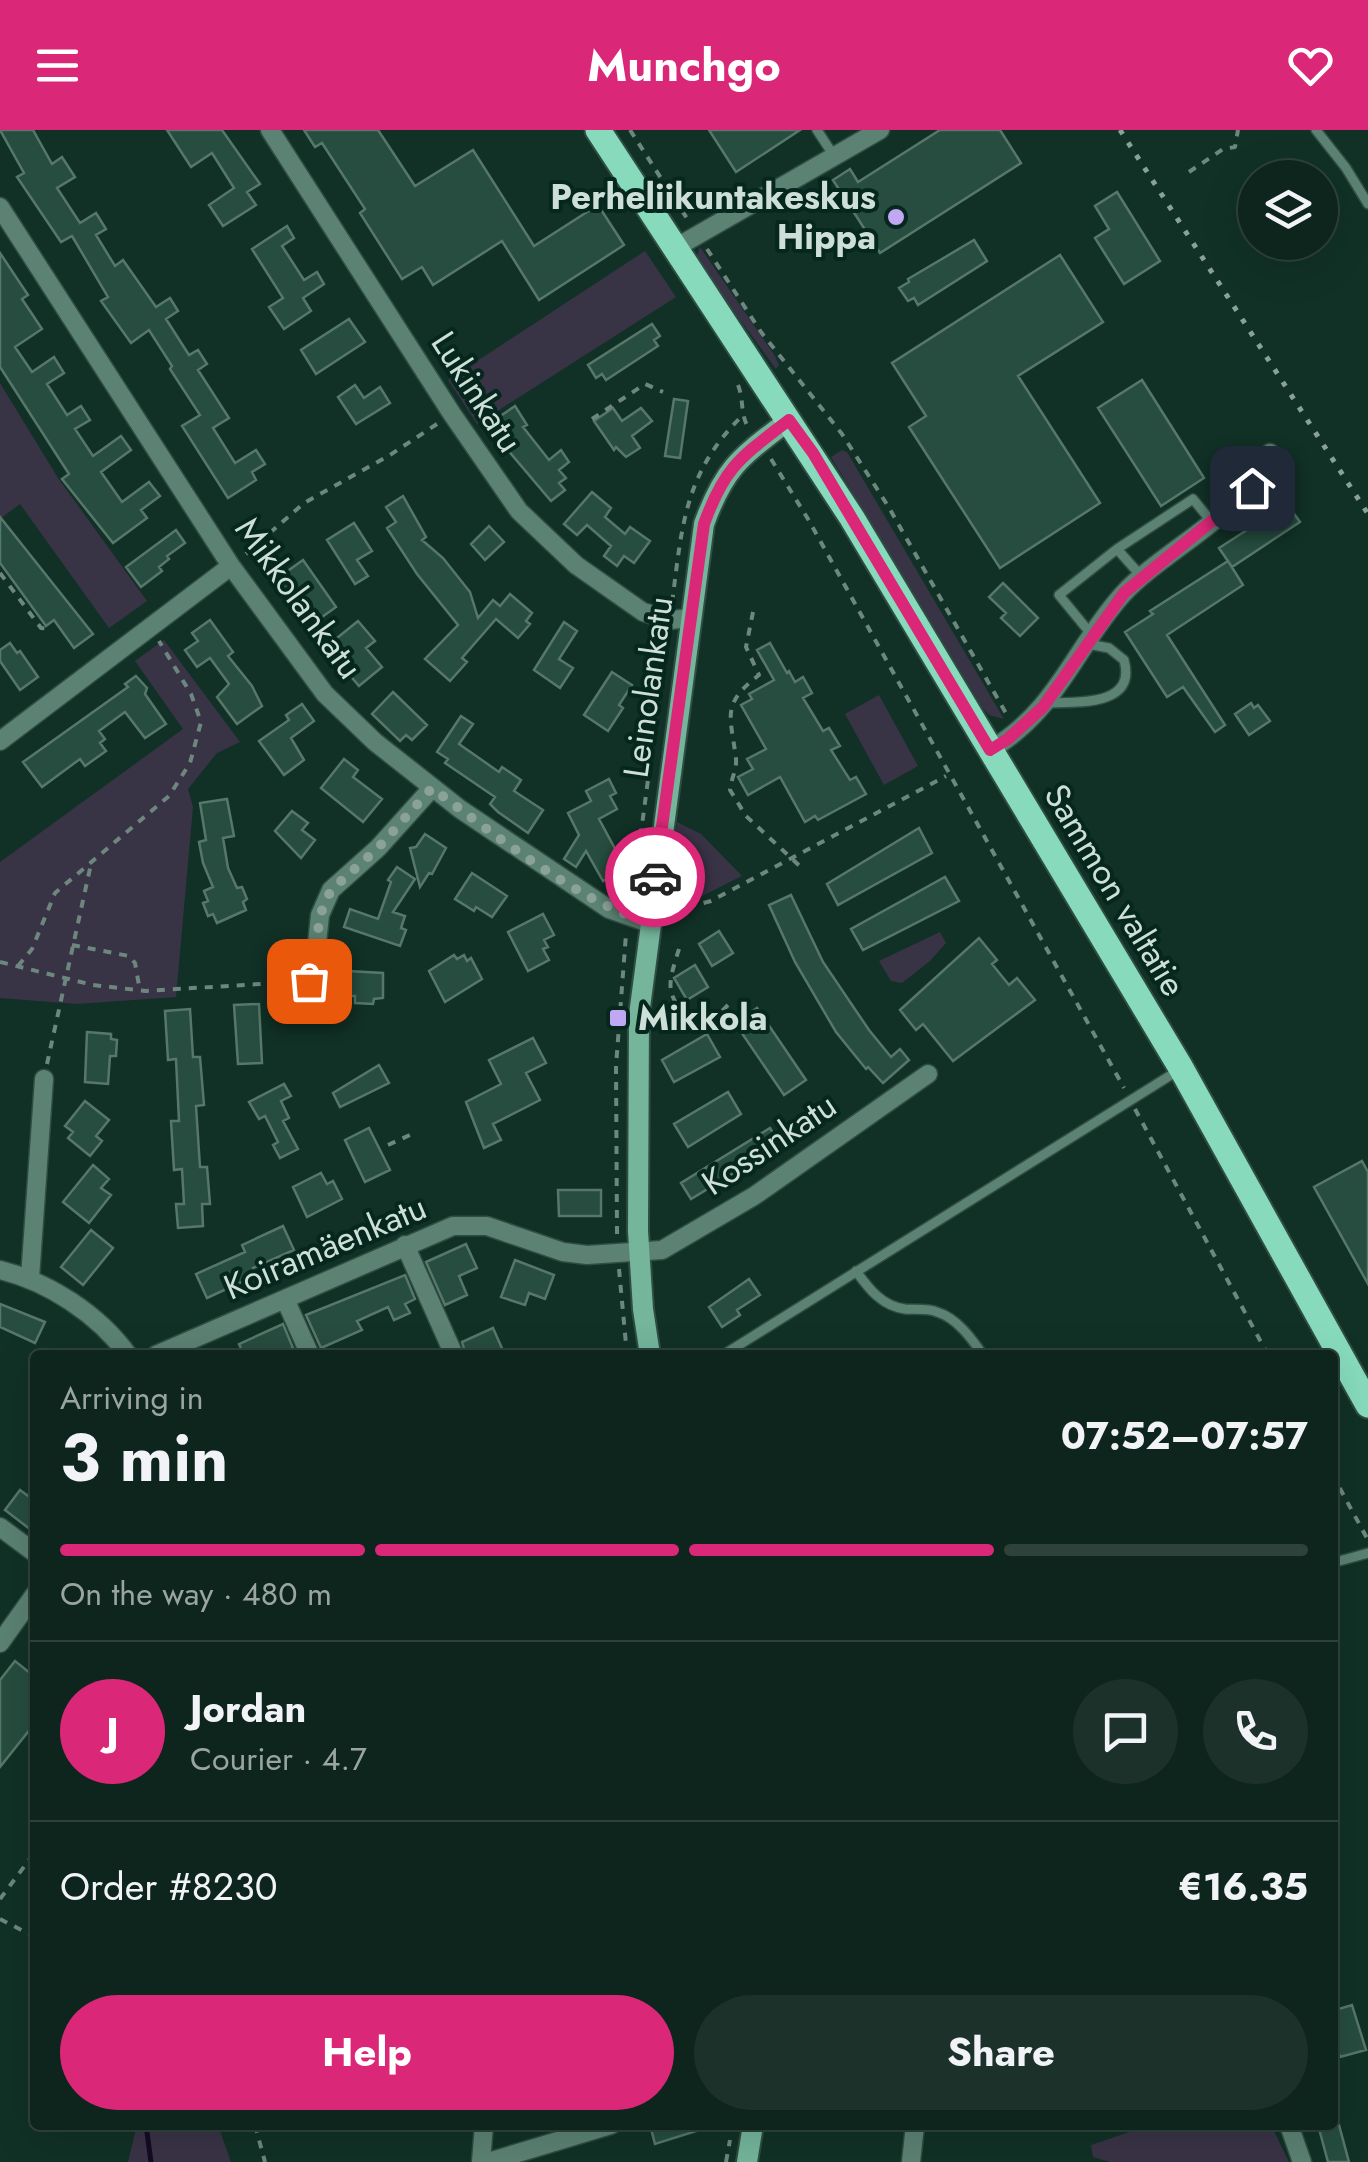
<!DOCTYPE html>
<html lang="en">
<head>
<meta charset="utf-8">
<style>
	:root { --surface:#0d251c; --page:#1b3129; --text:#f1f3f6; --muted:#9aa5a3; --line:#2d423b; --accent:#db2777 }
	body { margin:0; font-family:Jost,sans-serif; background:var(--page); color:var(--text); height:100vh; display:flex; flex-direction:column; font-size:38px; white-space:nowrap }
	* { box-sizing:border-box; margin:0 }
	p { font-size:32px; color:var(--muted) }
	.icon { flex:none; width:55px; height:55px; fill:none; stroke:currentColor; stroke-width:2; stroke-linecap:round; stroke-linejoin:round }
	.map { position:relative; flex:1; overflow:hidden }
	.panel { position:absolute; left:30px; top:1220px; width:1308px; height:780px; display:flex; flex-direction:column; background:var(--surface); border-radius:10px; box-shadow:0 10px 40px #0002,0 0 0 2px var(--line) }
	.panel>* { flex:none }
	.buttons { position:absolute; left:1238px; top:30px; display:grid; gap:20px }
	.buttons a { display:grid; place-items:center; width:100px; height:100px; border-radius:50%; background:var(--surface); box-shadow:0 10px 40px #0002,0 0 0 2px var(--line); font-size:50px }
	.pin { position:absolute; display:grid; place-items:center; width:85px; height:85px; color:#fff; margin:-42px; border-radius:20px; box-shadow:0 5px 15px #0006 }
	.courier { position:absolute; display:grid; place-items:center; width:100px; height:100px; margin:-50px; border:8px solid #db2777; border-radius:50%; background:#fff; color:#222; box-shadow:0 2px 12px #0007 }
	.headline em { font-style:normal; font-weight:700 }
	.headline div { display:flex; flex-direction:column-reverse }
	.headline { display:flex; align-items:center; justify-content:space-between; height:170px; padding:0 30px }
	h1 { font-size:65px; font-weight:700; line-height:75px }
	.bar { display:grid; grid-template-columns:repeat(4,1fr); gap:15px 10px; align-content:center; height:120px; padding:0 30px }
	.bar i { height:12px; border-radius:8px; background:var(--line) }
	.bar .current { background:var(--accent) }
	.bar p { grid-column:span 4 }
	.line { display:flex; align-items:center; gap:25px; padding:0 30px; border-top:2px solid var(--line) }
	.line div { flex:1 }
	.round { display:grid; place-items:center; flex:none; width:105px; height:105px; border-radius:52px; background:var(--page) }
	.cta { display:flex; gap:20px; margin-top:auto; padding:20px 30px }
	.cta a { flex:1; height:115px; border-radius:60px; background:var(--accent); color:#fff; font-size:40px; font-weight:700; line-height:115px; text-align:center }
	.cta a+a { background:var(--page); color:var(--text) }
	header { display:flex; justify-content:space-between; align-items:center; height:130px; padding:0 30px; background:var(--accent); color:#fff; font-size:45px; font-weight:700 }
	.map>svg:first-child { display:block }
</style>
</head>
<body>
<header><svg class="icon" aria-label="menu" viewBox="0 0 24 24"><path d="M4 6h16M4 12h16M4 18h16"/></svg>Munchgo<svg class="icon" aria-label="heart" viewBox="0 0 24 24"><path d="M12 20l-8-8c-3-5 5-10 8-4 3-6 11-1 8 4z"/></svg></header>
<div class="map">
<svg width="1368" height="2032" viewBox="0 0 1368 2032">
	<rect width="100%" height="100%" fill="#113126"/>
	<path fill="#393346" d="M700 117 775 226 779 235 776 239 702 138 696 129Z
		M645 121 676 167 477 294 448 250Z
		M0 253 58 348 147 471 109 498 20 374 0 389Z
		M842 320 847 322 1004 589 989 585 982 577 831 327Z
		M164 510 240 612 217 623 188 659 193 677 176 867 77 874 0 868V732L183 599 135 531Z
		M879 565 918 636 884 655 845 584Z
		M677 692 701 704 742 746 696 769 667 763Z
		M940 802 946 813 930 831 902 853 891 851 879 831Z
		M137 1995H218L231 2032H128Z
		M1150 1995H1271L1289 2032H1110L1093 2027 1091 2015Z"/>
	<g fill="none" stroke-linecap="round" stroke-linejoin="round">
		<path stroke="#150b24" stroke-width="5" d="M146 1995 151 2032"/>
	</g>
	<path fill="#264d3f" stroke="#56776a" stroke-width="2.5" d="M0 0H33L52 34 62 27 75 47 57 58 80 93 96 83 106 99 96 105 115 136 123 130 156 177 170 168 178 181 166 189 189 225 198 220 207 234 198 240 229 288 213 298 235 333 256 320 265 334 252 342 256 350 228 368 182 296 200 285 170 239 172 236 149 200 131 213 101 171 108 167 72 106 61 112 17 47 24 43Z
		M167 0H222L260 54 247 62 256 75 223 96 209 75 234 58 212 23 191 37Z
		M304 0H378L415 56 473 20 534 116 598 75 624 115 539 170 502 111 433 155 422 137 402 149 360 83 365 79 322 13 315 17Z
		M709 0H800L736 42Z
		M940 0H1000L1021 33 880 123 833 50 850 39 858 52Z
		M1117 62 1160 131 1124 154 1095 108 1109 99 1095 76Z
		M287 96 294 108 282 116 304 150 317 142 324 154 303 168 311 181 284 199 269 177 283 168 252 119Z
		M974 110 987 131 918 175 914 168 908 171 899 158 909 152 908 149Z
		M0 123 28 165 22 169 42 199 15 217 32 242 54 227 64 243 47 254 67 285 81 276 90 290 75 299 93 326 121 306 131 320 101 342 122 372 149 352 160 366 141 380 147 388 113 413 62 349 69 344 0 237Z
		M1060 125 1103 192 1018 246 1100 373 1000 438 909 297 926 286 892 233Z
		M349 189 365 212 316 244 301 220Z
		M652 194 660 206 654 210 658 216 606 250 602 244 596 248 588 235Z
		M1142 250 1204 348 1161 376 1098 278Z
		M355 255 364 268 380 257 390 273 356 294 338 267Z
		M674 269 688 271 680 328 665 326Z
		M515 276 527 295 523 297 549 330 561 320 569 332 559 340 566 348 559 353 565 360 551 371 501 312 499 313 487 295Z
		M613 278 622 291 641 278 652 291 632 306 640 318 626 327 616 317 614 320 594 291Z
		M592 362 611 378 605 387 625 404 630 397 650 411 634 433 624 426 617 436 604 426 611 416 587 395 577 405 564 394Z
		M403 366 426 407 422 410 443 428 470 462 478 488 493 470 500 476 510 464 532 483 526 491 530 494 518 508 496 489 462 528 467 532 450 551 425 529 458 495 417 444 387 398 396 392 386 377Z
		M1287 374 1300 392 1232 437 1219 418Z
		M0 387 93 504 74 518 54 490 46 496 0 433Z
		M354 393 372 421 357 430 368 446 355 454 327 410Z
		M489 396 504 412 485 430 471 414Z
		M176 400 185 413 167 426 169 429 159 437 162 441 141 457 126 437Z
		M303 430 336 477 308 497 275 450Z
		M1228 431 1243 455 1167 505 1225 595 1215 602 1183 557 1167 567 1125 502 1153 484 1150 481Z
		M1003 453 1038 488 1020 506 1001 488 1006 483 989 467Z
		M210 490 233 522 228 526 252 556 262 576 237 594 217 567 229 554 210 528 197 537 185 520 198 511 192 503Z
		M358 491 375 511 366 518 382 537 359 556 326 517Z
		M564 492 577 501 559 529 573 538 560 558 534 540Z
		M10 513 17 523 20 521 38 547 20 560 0 531V520Z
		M770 513 787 543 789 541 795 552 803 547 812 563 803 568 823 601 829 598 840 616 831 620 850 650 856 647 866 664 818 690 815 686 805 692 780 647 748 665 738 647 753 639 747 629 766 619 741 575 752 569 749 564 774 550 757 520Z
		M612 542 632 555 619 575 623 578 608 601 584 585Z
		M136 546 147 558 145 564 166 594 145 608 125 582 99 601 105 609 100 613 106 621 85 636 80 629 42 657 23 632 128 557 125 554Z
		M393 562 427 595 412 610 406 605 400 611 372 584Z
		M1251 573 1254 578 1258 575 1270 591 1249 605 1235 584Z
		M302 574 314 591 291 608 304 630 284 645 259 611 289 590 286 585Z
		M461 586 473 594 459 614 499 642 502 637 521 650 514 661 543 680 528 703 498 682 490 674 495 667 445 633 448 629 437 622Z
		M344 629 358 640 353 647 382 669 363 692 321 658Z
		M609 649 616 663 610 666 617 679 599 689 626 739 603 751 586 721 576 737 564 729 579 705 568 683 591 671 586 661Z
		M227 669 234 706 223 708 228 738 237 758 242 757 247 769 243 772 246 780 217 793 213 784 208 786 203 773 208 771 204 761 213 757 203 733 199 712 206 710 200 673Z
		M292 681 308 693 302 700 315 710 301 728 275 701Z
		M919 698 932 723 838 775 827 754Z
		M425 704 446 718 432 744 429 743 420 757 410 718 416 717Z
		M397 737 415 749 393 782 405 786 401 798 406 800 400 816 344 797 350 779 378 789 391 752 388 750Z
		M472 743 507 766 492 787 476 777 474 781 455 769Z
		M945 747 959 771 863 820 851 799Z
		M791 765 823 832 869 900 891 927 900 919 909 930 883 953 868 937 866 939 836 902 795 832 769 775Z
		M543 784 554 805 544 810 548 817 543 819 549 830 528 841 508 802Z
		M719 801 733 823 712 836 699 814Z
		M979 808 997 830 992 834 1009 855 1017 848 1035 870 953 931 923 894 916 900 900 880Z
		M454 825 457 829 464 825 467 831 471 828 482 849 445 872 429 841Z
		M695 835 708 857 687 870 674 848Z
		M348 841 383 843V868L374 869 373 874 355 873V866H347Z
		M259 874 262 933 238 934 234 875Z
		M757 878 806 950 784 965 735 893Z
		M190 879 193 927H200L204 975 196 976 200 1037H207L210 1074H202L203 1096 178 1098 176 1074H184L182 1039 174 1040 171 991H179L176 929 168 930 165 881Z
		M87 902 111 904V909L117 910 116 926H110L108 954 85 952Z
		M707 904 720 927 674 952 662 930Z
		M533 908 546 933 526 943 540 970 493 994 501 1010 484 1018 466 972 501 954 489 930Z
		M379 935 389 953 340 977 333 963Z
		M284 954 291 966 281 971 289 988 283 991 298 1019 280 1028 273 1015 278 1012 265 986 259 989 249 972Z
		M728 962 741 984 688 1017 674 994Z
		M85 971 109 990 96 1006 102 1011 90 1026 68 1008 73 1002 65 996Z
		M369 998 390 1040 365 1052 345 1010Z
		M770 998 780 1015 691 1069 681 1053Z
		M1362 1031 1368 1042V1154L1314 1057Z
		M93 1035 109 1049 101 1058 111 1065 89 1093 63 1072Z
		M321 1043 327 1054 333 1051 342 1069 307 1087 293 1057Z
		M558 1060H601V1086H559Z
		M283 1096 294 1120 253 1138 257 1145 207 1168 196 1144 245 1122 242 1115Z
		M91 1100 113 1118 83 1155 61 1137Z
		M466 1114 477 1138 459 1146 467 1165 445 1175 426 1132Z
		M515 1130 554 1145 545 1169 529 1163 525 1175 501 1167Z
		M405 1145 415 1169 405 1174 410 1183 394 1190 388 1177 357 1191 362 1200 321 1218 306 1185Z
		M749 1149 760 1165 737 1180 740 1185 722 1197 709 1177Z
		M0 1174 45 1192 35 1213 0 1197Z
		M283 1194 293 1218 278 1225H244L239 1214Z
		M493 1198 505 1225H466L462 1212Z
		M20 1360 35 1371V1403L5 1380Z
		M15 1531 35 1547V1593L0 1637V1550Z
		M1352 1875 1366 1920 1340 1927 1332 1903V1881Z
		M650 1995H705L706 1998 655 2014Z
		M1318 1995H1339L1349 2032H1328Z"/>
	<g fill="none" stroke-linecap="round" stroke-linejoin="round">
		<g stroke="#2f4d42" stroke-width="12">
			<path id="lane" d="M817 0 834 26
				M1316 0 1346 38 1368 74
				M1117 419 1193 369 1211 391
				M1091 504 1059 465 1117 419 1142 447
				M1047 573C1076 572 1137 577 1124 530L1109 518 1088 514
				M856 1141C869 1159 882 1176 905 1179 915 1180 928 1178 937 1182 957 1188 972 1209 983 1225
				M723 1225 1179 940
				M1332 1433 1368 1423"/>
		</g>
		<g stroke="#2f4d42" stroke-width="21">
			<path id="street" d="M270 0 452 284 519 381 576 435 643 482 670 490 691 488
				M0 77 231 436 325 564 375 612 460 679 609 779 649 793
				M675 118 880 0
				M0 611 231 436
				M990 620C1057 581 1075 517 1123 464 1162 421 1255 377 1270 323
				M306 855 315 833 320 785 331 760 378 718 432 658
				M405 1115 454 1225
				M0 1140C49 1152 98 1184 128 1225
				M30 1148 44 949
				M285 1169 310 1225
				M156 1225 453 1096H487L563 1122 587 1125 662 1120 754 1066 928 944
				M0 1397 35 1423
				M0 1513 35 1464
				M1289 1995 1302 2032
				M481 2032 484 1995
				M488 2032 611 1995
				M911 2032 915 1995"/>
		</g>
		<g stroke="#2f4d42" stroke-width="24">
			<path id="secondary" d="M650 1225 643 1179 638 1101 639 885 704 394C725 336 741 327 789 290
				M747 2032 753 1995"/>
		</g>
		<g stroke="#2f4d42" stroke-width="29">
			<path id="primary" d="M598 0 852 388 1181 938 1368 1275"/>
		</g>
		<path stroke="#6e877e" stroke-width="4" stroke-dasharray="8 8" stroke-linecap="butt" d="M630 0 688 90
			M1189 42 1223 19 1235 17 1238 0
			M707 119 761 202 842 304 888 376 1007 585
			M738 255C744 270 740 283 748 297
			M592 289 645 254 663 262
			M771 329 808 389 1124 958
			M246 424 304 373 390 325 440 292
			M0 443 41 498 51 499
			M672 473C682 397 684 343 742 286
			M753 482 746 517 759 545C720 575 731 586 736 629 737 639 731 649 730 660L746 686 804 740
			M632 770 667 507
			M672 772 696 775 711 771 946 646
			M72 815 129 826 135 833 140 861
			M679 819C665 863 668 859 690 898
			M0 832 93 855 146 861 292 852
			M18 836 32 819 55 763 169 666 190 633 201 592 191 564 159 511
			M711 892 729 874
			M47 934 91 734
			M1135 979 1268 1225
			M388 1015 412 1004
			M617 1104 616 936 626 804
			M619 1139 627 1225
			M1332 1344 1368 1410
			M0 1769 35 1722
			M0 1789 35 1807
			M255 1995 265 2032
			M768 1998 793 1995
			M726 2032 730 2010"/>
		<use href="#lane" stroke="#5b8273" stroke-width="9"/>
		<use href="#street" stroke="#5b8273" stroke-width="18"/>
		<use href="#secondary" stroke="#74b59c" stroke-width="20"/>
		<use href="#primary" stroke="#87dbbc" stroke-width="25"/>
		<path stroke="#8aa198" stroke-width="5" stroke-dasharray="5 10" stroke-linecap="butt" d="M1120 0 1368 384"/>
	</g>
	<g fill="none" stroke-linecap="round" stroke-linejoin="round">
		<path stroke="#8ba299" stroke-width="10" stroke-dasharray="0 18" d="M309 851 314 833 320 785 331 760 378 718 432 658C488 700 583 775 649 792L655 747"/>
		<path stroke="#db2777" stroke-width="12" d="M655 747 704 394C725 336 741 327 789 290L813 323 990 620 1008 609 1043 577 1124 463 1252 358"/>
	</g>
	<g fill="#c1a8f3" stroke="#06271d" stroke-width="4">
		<circle cx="896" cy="87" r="10"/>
		<rect x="608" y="878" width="20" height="20" rx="5"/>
	</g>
	<g text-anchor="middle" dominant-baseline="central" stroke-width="8" stroke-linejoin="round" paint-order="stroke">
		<g font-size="35" font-weight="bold" fill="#cddfd7" stroke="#06271d" text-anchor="end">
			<text x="876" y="67">Perheliikuntakeskus<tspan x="876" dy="40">Hippa</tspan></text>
			<text x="638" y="888" text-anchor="start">Mikkola</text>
		</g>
		<g font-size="35" fill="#cddfd7" stroke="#06271d">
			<text transform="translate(477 262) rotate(57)">Lukinkatu</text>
			<text transform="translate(299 468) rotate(54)">Mikkolankatu</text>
			<text transform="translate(648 557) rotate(-82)">Leinolankatu</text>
			<text transform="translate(1115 760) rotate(59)">Sammon valtatie</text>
			<text transform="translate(769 1014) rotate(-34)">Kossinkatu</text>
			<text transform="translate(325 1117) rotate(-23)">Koiramäenkatu</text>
		</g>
	</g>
</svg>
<div class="buttons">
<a><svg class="icon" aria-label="layers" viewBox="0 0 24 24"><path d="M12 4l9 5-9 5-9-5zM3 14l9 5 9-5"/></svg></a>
</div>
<div class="pin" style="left:309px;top:851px;background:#ea580c"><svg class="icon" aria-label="bag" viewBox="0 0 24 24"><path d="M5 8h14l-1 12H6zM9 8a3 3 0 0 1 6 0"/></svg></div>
<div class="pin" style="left:1252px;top:358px;background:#1f2937"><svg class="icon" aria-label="home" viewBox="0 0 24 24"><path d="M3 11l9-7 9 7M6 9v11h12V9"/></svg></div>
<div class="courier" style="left:655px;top:747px"><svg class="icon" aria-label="car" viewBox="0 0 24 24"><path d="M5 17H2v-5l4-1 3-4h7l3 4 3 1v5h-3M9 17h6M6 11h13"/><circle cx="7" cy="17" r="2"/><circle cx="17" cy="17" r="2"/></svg></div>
<section class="panel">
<div class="headline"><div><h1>3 min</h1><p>Arriving in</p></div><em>07:52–07:57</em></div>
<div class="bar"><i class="current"></i><i class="current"></i><i class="current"></i><i></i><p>On the way · 480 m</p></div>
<div class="line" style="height:180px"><b class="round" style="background:var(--accent);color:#fff">J</b><div><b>Jordan</b><p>Courier · 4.7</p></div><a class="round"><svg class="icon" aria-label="chat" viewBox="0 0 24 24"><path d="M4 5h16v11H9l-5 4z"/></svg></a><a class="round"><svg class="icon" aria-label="phone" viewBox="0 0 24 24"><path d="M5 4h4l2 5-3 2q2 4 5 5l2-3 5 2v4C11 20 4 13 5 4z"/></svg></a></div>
<div class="line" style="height:130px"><div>Order #8230</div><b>€16.35</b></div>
<div class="cta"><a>Help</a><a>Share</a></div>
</section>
</div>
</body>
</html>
